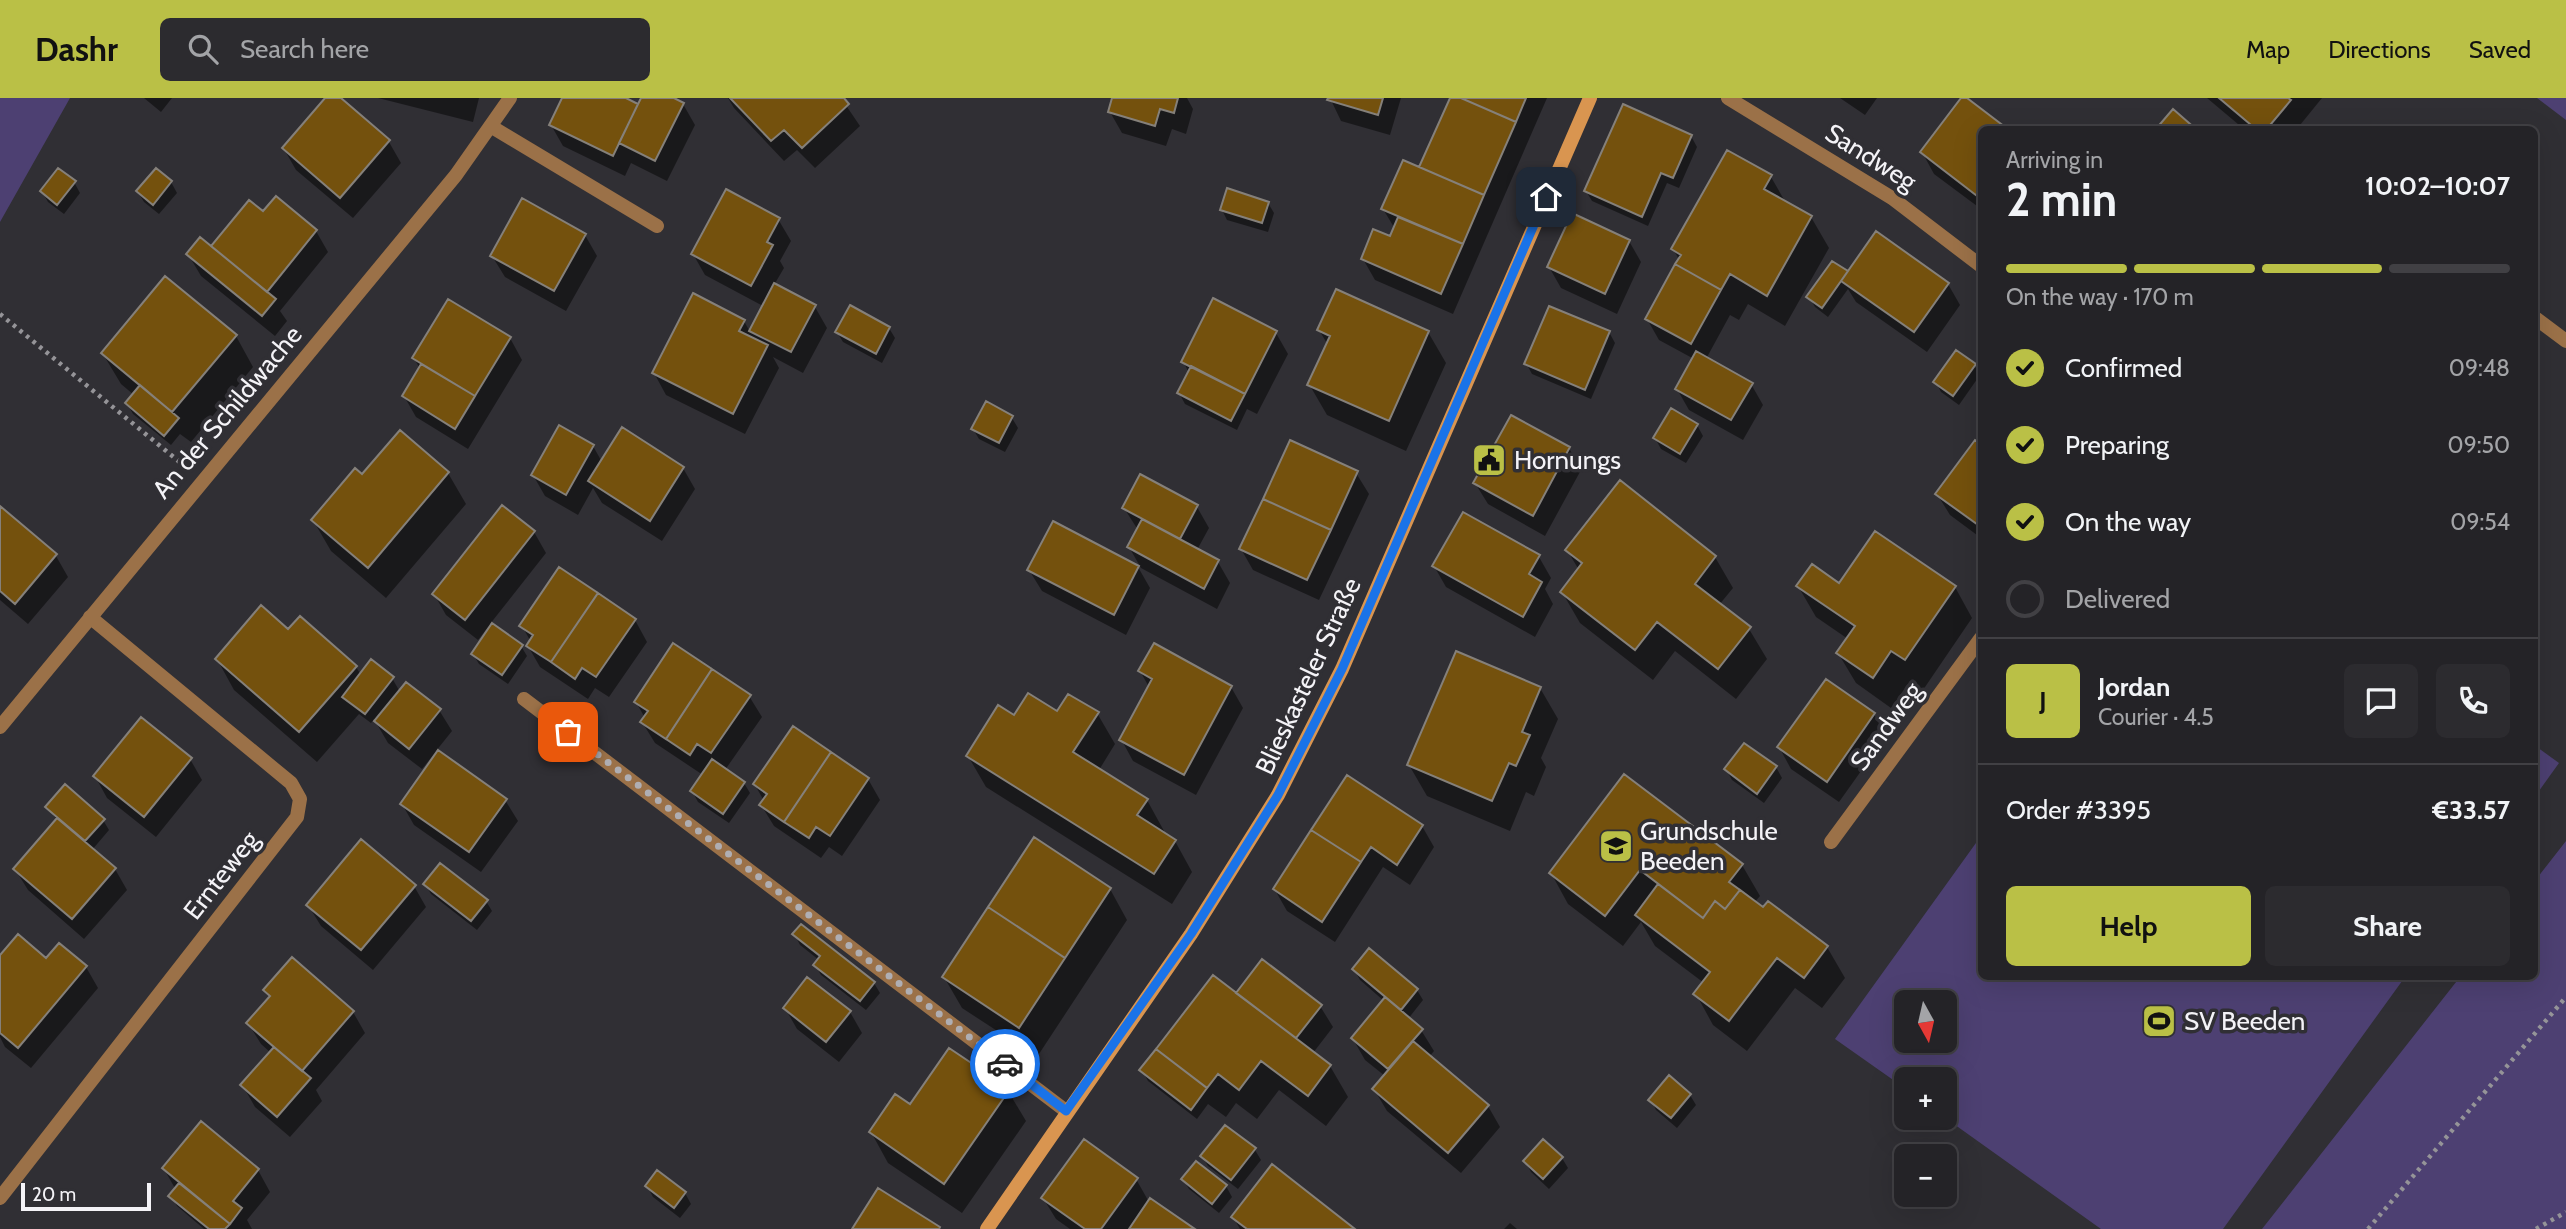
<!DOCTYPE html>
<html lang="en">
<head>
<meta charset="utf-8">
<style>
	:root { --surface:#242327; --page:#2c2b2f; --text:#f1f3f6; --muted:#a3a4a7; --line:#414044; --accent:#bac046 }
	body { margin:0; font-family:Cabin,sans-serif; background:var(--page); color:var(--text); height:100vh; display:flex; flex-direction:column; font-size:26px; white-space:nowrap }
	* { box-sizing:border-box; margin:0 }
	p { font-size:23px; color:var(--muted) }
	.icon { flex:none; width:38px; height:38px; fill:none; stroke:currentColor; stroke-width:2; stroke-linecap:round; stroke-linejoin:round }
	.map { position:relative; flex:1; overflow:hidden }
	.side { position:absolute; left:1978px; top:28px; width:560px; height:854px; display:flex; flex-direction:column; background:var(--surface); border-radius:10px; box-shadow:0 7px 28px #0002,0 0 0 2px var(--line) }
	.side>* { flex:none }
	.needle { width:46px; rotate:172deg }
	.fabs { position:absolute; left:1894px; top:892px; display:grid; gap:14px }
	.fabs a { display:grid; place-items:center; width:63px; height:63px; border-radius:10px; background:var(--surface); box-shadow:0 7px 28px #0002,0 0 0 2px var(--line); font-size:35px }
	.scale { position:absolute; left:21px; bottom:18px; width:130px; box-sizing:border-box; padding-left:7px; border:4px solid #f4f3f7; border-top:0; font-size:19px; line-height:24px; white-space:nowrap; color:#f4f3f7; -webkit-text-stroke:5px #302f34; paint-order:stroke }
	.pin { position:absolute; display:grid; place-items:center; width:60px; height:60px; color:#fff; margin:-30px; border-radius:14px; box-shadow:0 4px 10px #0006 }
	.courier { position:absolute; display:grid; place-items:center; width:70px; height:70px; margin:-35px; border:5px solid #1a73e8; border-radius:50%; background:#fff; color:#222; box-shadow:0 2px 9px #0007 }
	.overview em { font-style:normal; font-weight:700 }
	.overview div { display:flex; flex-direction:column-reverse }
	.overview { display:flex; align-items:center; justify-content:space-between; height:119px; padding:0 28px }
	h1 { font-size:46px; font-weight:700; line-height:52px }
	.bar { display:grid; grid-template-columns:repeat(4,1fr); gap:10px 7px; align-content:center; height:84px; padding:0 28px }
	.bar i { height:9px; border-radius:5px; background:var(--line) }
	.bar .on { background:var(--accent) }
	.bar p { grid-column:span 4 }
	.line { display:flex; align-items:center; gap:18px; padding:0 28px; border-top:2px solid var(--line) }
	.line div { flex:1 }
	.round { display:grid; place-items:center; flex:none; width:74px; height:74px; border-radius:10px; background:var(--page) }
	ol { padding:0 28px; list-style:none }
	li { display:flex; align-items:center; gap:21px; height:77px }
	li p { margin-inline-start:auto }
	li .icon { padding:7px; border-radius:50%; background:var(--accent); color:#111; stroke-width:4 }
	li:last-child { color:var(--muted) }
	li i { width:38px; height:38px; border:4px solid var(--line); border-radius:50% }
	.primary-button { display:flex; gap:14px; margin-top:auto; padding:14px 28px }
	.primary-button a { flex:1; height:80px; border-radius:10px; background:var(--accent); color:#111; font-size:28px; font-weight:700; line-height:80px; text-align:center }
	.primary-button a+a { background:var(--page); color:var(--text) }
	header { display:flex; align-items:center; gap:42px; box-sizing:border-box; height:98px; padding:0 35px; background:var(--accent); color:#111 }
	header strong { font-size:33px }
	nav { display:flex; gap:38px; margin-inline-start:auto; font-size:24px }
	.search { width:490px; height:63px; background:var(--page); display:flex; align-items:center; gap:18px; box-sizing:border-box; padding:0 24px; border-radius:10px; color:var(--muted); font-size:26px }
	.map>svg:first-child { display:block }
</style>
</head>
<body>
<header>
<strong>Dashr</strong>
<div class="search"><svg class="icon" aria-label="search" viewBox="0 0 24 24"><circle cx="10" cy="10" r="6"/><path d="M15 15l6 6"/></svg>Search here</div>
<nav><a>Map</a><a>Directions</a><a>Saved</a></nav>
</header>
<div class="map">
<svg width="2566" height="1131" viewBox="0 0 2566 1131">
	<rect width="100%" height="100%" fill="#302f34"/>
	<path fill="#4d4072" fill-rule="evenodd" d="M0 0H70L0 124Z
		M2537 0H2566V22Z
		M2534 647 2559 665 2534 700Z
		M1981 738V878L2405 879 2223 1131H2101L1944 1019V982H1906V991L1835 941ZM1906 905H1944V943H1906Z
		M2566 743V1131H2262L2460 879 2534 878V784Z"/>
	<path fill="#0007" d="M144 0H172L161 14Z
		M327 0H338L389 44 401 65 353 120 296 72 284 51Z
		M378 0H479L473 24Z
		M564 0H622L639 9 643 0H671L683 6 695 27 667 83 631 65 625 78 563 48 551 27Z
		M728 0H841L860 28 815 70 797 52 784 63 734 10Z
		M1114 0H1187L1193 11 1186 36 1172 31 1166 48 1122 35 1110 14Z
		M1330 0H1401L1390 37 1341 23Z
		M1452 0H1547L1453 216 1375 182 1363 161 1390 140 1395 131 1383 111 1420 72Z
		M1840 0H1877L1865 17Z
		M1964 0 1981 32V111L1934 76 1922 54Z
		M2207 0H2322L2296 32H2245Z
		M1691 38 1697 49 1679 90 1667 85 1648 128 1592 103 1586 93Z
		M156 72 171 84 177 95 159 116 144 104 138 94Z
		M1771 79 1786 105 1811 119 1829 150 1785 228 1748 206 1739 222 1730 217 1706 261 1751 286 1763 307 1743 342 1689 312 1677 291 1694 261 1659 242 1647 221 1680 163 1673 151Z
		M74 84 80 95 64 116 48 104 42 93Z
		M1268 105 1274 115 1268 134 1227 122 1222 112Z
		M263 116 316 133 328 154 280 213 287 223 275 238 201 178 188 156 211 150Z
		M778 121 791 143 780 163 784 170 774 187 815 209 827 230 803 275 773 259 779 270 745 336 666 297 654 275 744 223 750 234 763 208 705 177 693 156Z
		M585 137 597 158 566 213 505 179 492 158Z
		M1629 143 1641 164 1617 216 1561 190 1549 169Z
		M1847 175 1848 177 1948 186 1960 207 1927 254 1856 204 1848 191 1828 219 1815 209 1809 199Z
		M889 230 895 240 882 265 843 244 837 234Z
		M1319 232 1428 234 1446 265 1406 353 1327 317 1309 286 1328 247Z
		M1609 234 1615 245 1591 301 1532 276 1526 265Z
		M1276 235 1288 256 1257 316 1247 311 1237 332 1185 306 1179 295 1189 275 1183 263Z
		M236 238 253 269 191 344 180 336 171 347 133 316 127 305 134 297 121 286 103 256Z
		M510 240 522 262 468 351 416 319 404 298 420 271 414 260Z
		M1974 267 1980 277 1959 307 1941 294 1936 284Z
		M1012 320 1018 330 1005 354 979 341 973 331Z
		M1697 327 1703 338 1686 365 1661 351 1655 340Z
		M593 348 602 364 683 370 695 391 662 443 602 405 593 390 578 417 545 398 533 377Z
		M1981 348V440L1950 417 1937 396Z
		M1569 350 1581 372 1545 438 1488 406 1475 385Z
		M448 375 466 406 386 500 331 453 313 422 362 378Z
		M1356 375 1369 396 1319 502 1253 472 1241 451Z
		M1197 409 1209 430 1197 452 1218 464 1230 485 1217 511 1141 470 1129 449 1138 432 1124 410Z
		M0 410 56 458 68 479 28 526 0 502Z
		M534 434 546 455 490 526 521 548 527 558 508 586 479 566 473 556 490 531 488 529 478 542 446 517 434 496Z
		M1567 452 1715 459 1733 490 1719 507 1749 531 1767 561 1736 601 1675 553 1653 582 1580 525 1562 494 1579 472Z
		M1539 459 1551 480 1545 491 1553 506 1535 539 1446 489 1434 468Z
		M1138 469 1150 490 1126 537 1042 493 1029 472Z
		M1798 488 1955 489 1972 520 1923 592 1910 583 1891 610 1856 585 1838 555 1848 541 1816 519Z
		M635 522 647 544 609 599 595 590 588 601 540 569 528 548 531 544 522 528Z
		M289 534 356 569 361 577 392 580 400 594 439 612 452 633 436 653 505 702 518 723 481 774 414 727 402 706 436 658 434 656 422 671 388 645 374 621 371 625 359 616 317 664 234 592 217 561Z
		M1140 573 1231 589 1243 610 1196 697 1133 663 1121 641 1149 589Z
		M1826 583 1874 616 1886 638 1839 704 1791 671 1779 649Z
		M1540 590 1558 621 1541 660 1546 669 1534 698 1526 694 1510 733 1427 698 1409 667Z
		M749 598 762 619 725 672 744 685 750 695 729 725 698 704 692 693 703 677 655 645 642 624 645 620 636 604Z
		M1097 615 1115 646 1099 672 1147 702 1164 733 1163 735 1175 743 1192 774 1172 806 986 689 968 658 1014 620Z
		M190 661 202 682 156 739 107 700 95 678Z
		M1776 669 1782 680 1764 705 1732 682 1726 671Z
		M1347 680 1422 728 1434 749 1410 787 1383 769 1335 844 1287 813 1275 792Z
		M868 681 880 702 842 758 829 749 821 760 774 728 761 707 764 703 755 687Z
		M47 709 103 722 109 732 92 752 115 771 127 792 84 841 28 792 15 771 57 722Z
		M1742 767 1760 798 1754 805 1827 849 1845 880 1822 910 1795 890 1747 953 1713 927 1696 896 1704 885 1655 848 1641 824 1623 848 1568 806 1551 775Z
		M425 786 486 803 492 813 477 832 431 796Z
		M414 788 426 809 373 872 321 828 308 807Z
		M1110 791 1127 822 1037 959 962 910 944 879Z
		M795 837 874 885 880 895 866 912 821 877 815 867 819 862 800 847Z
		M0 860 46 862 86 869 98 890 31 970 5 949 0 939Z
		M1354 871 1417 892 1423 902 1408 921 1421 932 1434 953 1429 959 1488 1008 1500 1029 1461 1075 1387 1013 1374 991 1385 978 1365 962 1353 941 1384 903 1360 882Z
		M265 892 353 914 365 935 316 992 322 1003 290 1039 255 1009 243 988 271 955 261 946 248 925 270 900Z
		M1243 902 1320 908 1333 929 1313 955 1330 968 1348 999 1326 1028 1279 992 1257 1021 1236 1005 1226 1019 1208 1006 1197 1021 1148 983 1142 972Z
		M785 910 850 914 862 935 839 964 797 931Z
		M1008 993 1026 1023 962 1115 888 1065 871 1034 910 1008Z
		M1690 997 1696 1007 1677 1030 1656 1012 1651 1002Z
		M201 1025 258 1072 270 1094 247 1122 252 1131H204L177 1108 171 1098 176 1092 164 1071Z
		M1255 1052 1261 1062 1238 1091 1208 1068 1202 1058Z
		M1562 1060 1568 1070 1549 1091 1531 1074 1525 1063Z
		M1196 1065 1226 1088 1232 1099 1219 1115 1189 1091 1183 1081Z
		M657 1075 685 1095 691 1106 680 1120 653 1099 647 1088Z
		M1136 1081 1149 1104 1192 1131H1070L1056 1121 1043 1100Z
		M1233 1119 1352 1131H1240Z
		M1510 1125 1517 1131H1504Z"/>
	<path fill="#74510d" stroke="#85807a" stroke-width="2" d="M325 0H341L390 42 340 100 282 50Z
		M562 0H626L638 6 613 58 549 27Z
		M641 0H674L684 5 655 63 619 45Z
		M730 0H844L849 6 802 50 784 32 771 43Z
		M1112 0H1178L1174 15 1160 11 1155 28 1108 14Z
		M1328 0H1383L1378 17 1327 2Z
		M1450 0H1461L1516 24 1484 97 1419 69Z
		M1461 0H1526L1516 24Z
		M1961 0H1967L2009 32H1981V101L1920 54Z
		M2219 0H2288L2291 2 2266 32H2257Z
		M1623 6 1692 37 1673 80 1661 75 1642 119 1584 93Z
		M2173 11 2197 32H2155Z
		M1727 52 1772 77 1764 91 1812 118 1767 198 1730 176 1721 192 1675 166 1681 157 1671 151Z
		M1403 62 1484 97 1463 146 1381 111Z
		M58 70 76 83 57 107 40 93Z
		M156 70 172 83 153 107 136 93Z
		M1227 90 1269 104 1262 125 1220 112Z
		M726 91 780 120 767 144 773 147 751 188 691 156Z
		M276 98 317 132 267 194 211 148 249 102 263 113Z
		M522 100 586 136 554 193 490 158Z
		M1572 115 1630 142 1605 196 1547 169Z
		M1398 119 1463 146 1441 196 1361 161 1373 131 1390 138Z
		M1876 133 1949 185 1914 234 1841 183Z
		M200 139 276 201 262 218 186 156Z
		M1832 163 1848 173 1822 210 1806 199Z
		M1675 166 1721 192 1691 246 1645 221Z
		M165 178 237 237 172 314 101 255Z
		M774 185 816 207 791 254 749 233Z
		M1336 191 1429 233 1389 323 1307 287 1330 238 1317 232Z
		M693 195 745 222 739 233 768 247 733 316 652 275Z
		M1213 200 1277 233 1245 296 1181 264Z
		M448 201 511 239 475 298 412 260Z
		M850 207 890 229 876 256 835 234Z
		M1549 208 1610 233 1585 292 1524 266Z
		M1956 252 1976 266 1953 298 1933 284Z
		M1696 253 1753 285 1731 322 1675 291Z
		M421 266 475 298 455 331 402 298Z
		M1191 268 1245 296 1231 323 1177 295Z
		M140 287 179 320 164 338 125 305Z
		M986 303 1013 318 999 345 971 331Z
		M1671 310 1698 326 1680 356 1653 340Z
		M1511 317 1570 349 1533 418 1473 385Z
		M559 327 594 347 566 397 531 377Z
		M622 329 684 369 650 423 588 383Z
		M400 332 449 374 368 470 311 422 355 370 362 376Z
		M1290 342 1358 373 1331 432 1263 401Z
		M1975 342 1981 346V429L1935 396Z
		M1140 376 1198 407 1180 441 1122 410Z
		M1620 382 1716 458 1695 486 1751 529 1718 571 1657 524 1635 552 1560 494 1582 465 1565 452Z
		M1263 401 1331 432 1307 482 1239 451Z
		M502 407 535 433 465 522 432 496Z
		M0 408 57 456 15 506 0 493Z
		M1463 414 1540 457 1529 476 1542 484 1523 519 1432 468Z
		M1142 421 1219 462 1204 491 1127 449Z
		M1053 423 1139 468 1114 517 1027 472Z
		M1875 433 1956 488 1905 562 1891 553 1873 580 1836 555 1855 528 1796 488 1812 466 1839 485Z
		M559 469 598 495 551 564 526 548 533 537 519 528Z
		M598 495 636 521 596 579 582 570 575 581 551 564Z
		M261 507 288 531 300 518 357 568 299 634 215 561Z
		M492 525 523 547 502 577 471 556Z
		M673 545 712 571 666 641 640 624 648 613 634 604Z
		M1154 545 1232 588 1184 677 1119 642 1152 581 1138 573Z
		M1456 553 1541 589 1522 634 1530 637 1516 668 1509 665 1492 703 1407 667Z
		M371 561 394 579 365 616 342 599Z
		M712 571 751 597 711 655 697 646 690 657 666 641Z
		M1826 581 1875 615 1827 684 1777 649Z
		M406 584 441 611 409 651 374 623Z
		M1028 595 1057 613 1068 596 1099 614 1073 654 1148 701 1137 717 1176 742 1154 776 966 658 998 607 1014 617Z
		M141 619 192 660 144 719 93 678Z
		M793 628 831 654 784 724 759 707 767 696 753 686Z
		M1744 645 1777 668 1757 696 1724 671Z
		M438 652 507 701 469 754 400 706Z
		M831 654 869 680 830 738 816 729 809 740 784 724Z
		M712 661 745 684 723 716 690 693Z
		M1624 676 1743 766 1729 784 1740 792 1725 811 1715 803 1703 820 1640 772 1605 818 1549 775Z
		M1347 677 1423 727 1397 767 1371 749 1361 764 1311 732Z
		M65 686 105 721 85 743 45 709Z
		M57 720 116 770 72 821 13 771Z
		M1311 732 1361 764 1322 824 1273 791Z
		M1034 739 1111 790 1065 860 988 809Z
		M361 741 416 787 361 852 306 807Z
		M440 765 488 802 471 823 423 786Z
		M1658 786 1703 820 1715 803 1725 811 1740 792 1763 809 1768 803 1828 848 1804 880 1777 860 1729 923 1693 896 1710 874 1635 817Z
		M988 809 1065 860 1019 930 942 879Z
		M801 826 875 884 860 903 813 867 820 858 792 836Z
		M18 836 46 860 59 845 87 868 18 950 0 935V857Z
		M1369 850 1418 891 1401 912 1352 871Z
		M292 859 354 913 302 973 246 925 270 898 263 892Z
		M1262 861 1322 907 1296 940 1236 895Z
		M1213 877 1331 967 1308 998 1261 963 1239 992 1218 976 1207 990 1156 951Z
		M807 879 851 913 826 944 783 910Z
		M1385 899 1423 931 1388 971 1351 940Z
		M1413 943 1489 1007 1448 1055 1372 991Z
		M274 949 311 980 277 1019 240 987Z
		M949 950 1010 991 944 1086 869 1034 895 996 910 1006Z
		M1156 951 1207 990 1191 1012 1139 972Z
		M1669 977 1691 996 1671 1020 1648 1002Z
		M201 1023 259 1071 233 1103 242 1110 230 1126 162 1070Z
		M1225 1027 1256 1050 1231 1082 1200 1058Z
		M1084 1041 1138 1080 1101 1131H1085L1041 1100Z
		M1543 1041 1563 1059 1543 1081 1523 1063Z
		M1196 1063 1227 1087 1212 1106 1181 1081Z
		M1272 1066 1355 1131H1247L1231 1119Z
		M657 1072 686 1094 674 1110 645 1088Z
		M179 1085 230 1126 225 1131H209L168 1098Z
		M878 1090 940 1129 939 1131H852Z
		M1150 1100 1195 1131H1129Z"/>
	<g fill="none" stroke-linecap="round" stroke-linejoin="round">
		<path stroke="#959498" stroke-width="4.5" stroke-dasharray="3.5 5" stroke-linecap="butt" d="M0 216 182 366
			M2368 1131 2566 899
			M2536 1131 2566 1114"/>
		<path stroke="#9b7148" stroke-width="14" d="M2534 219 2566 243
			M524 601 1066 1013"/>
		<path stroke="#9b7148" stroke-width="14" d="M1728 0 1892 100 1981 168
			M492 29 657 128
			M0 629 456 77 510 0
			M1831 744 1981 540
			M0 1100 297 719 300 701 291 685 90 519"/>
		<path stroke="#d99550" stroke-width="14" d="M987 1131 1191 836 1278 697 1342 571 1590 0"/>
	</g>
	<g fill="none" stroke-linecap="round" stroke-linejoin="round">
		<path stroke="#afaeb3" stroke-width="7" stroke-dasharray="0 12.6" d="M568 634 1005 966"/>
		<path stroke="#1a73e8" stroke-width="9" d="M1005 966 1066 1013 1191 836 1278 697 1342 571 1546 99"/>
	</g>
	<defs>
		<g id="civic-square" transform="scale(1.75)"><rect x="-9" y="-9" width="18" height="18" rx="4" fill="#bac046" stroke="#302f34"/><path d="M-.6-6.5H3V-4.5H.6V-3L4-1V1h2V6H-6V1h2V-1L-.6-3ZM-1.2 2.5V6h2.4V2.5Z" fill="#111"/></g>
		<g id="school-square" transform="scale(1.75)"><rect x="-9" y="-9" width="18" height="18" rx="4" fill="#bac046" stroke="#302f34"/><path d="M0-5L7-2L0 1L-7-2ZM-4 1L0 2.5L4 1V4Q0 6-4 4Z" fill="#111"/></g>
		<g id="stadium-square" transform="scale(1.75)"><rect x="-9" y="-9" width="18" height="18" rx="4" fill="#bac046" stroke="#302f34"/><path d="M0-5a6.5 5 0 1 0 0 10a6.5 5 0 1 0 0-10ZM-3.5-1.8h7v3.6h-7Z" fill="#111"/></g>
	</defs>
	<g fill-rule="evenodd">
		<use href="#civic-square" x="1489" y="362"/>
		<use href="#school-square" x="1616" y="748"/>
		<use href="#stadium-square" x="2159" y="923"/>
	</g>
	<g text-anchor="middle" dominant-baseline="central" stroke-width="7" stroke-linejoin="round" paint-order="stroke">
		<g font-size="26" fill="#f4f3f7" stroke="#302f34">
			<text transform="translate(1871 59) rotate(32)">Sandweg</text>
			<text transform="translate(227 314) rotate(-50)">An der Schildwache</text>
			<text transform="translate(1308 578) rotate(-65)">Blieskasteler Straße</text>
			<text transform="translate(1886 628) rotate(-54)">Sandweg</text>
			<text transform="translate(221 777) rotate(-52)">Ernteweg</text>
		</g>
		<g font-size="26" fill="#f4f3f7" stroke="#302f34" text-anchor="start">
			<text x="1514" y="362">Hornungs</text>
			<text x="1640" y="733">Grundschule<tspan x="1640" dy="30">Beeden</tspan></text>
			<text x="2184" y="923">SV Beeden</text>
		</g>
	</g>
</svg>
<div class="fabs">
<a><svg class="needle" viewBox="-14 -14 28 28"><path d="M0-13l5 13h-10z" fill="#e53935"/><path d="M0 13l5-13h-10z" fill="#a3a4a7"/></svg></a>
<a>+</a>
<a>−</a>
</div>
<div class="scale">20 m</div>
<div class="pin" style="left:568px;top:634px;background:#ea580c"><svg class="icon" aria-label="bag" viewBox="0 0 24 24"><path d="M5 8h14l-1 12H6zM9 8a3 3 0 0 1 6 0"/></svg></div>
<div class="pin" style="left:1546px;top:99px;background:#1f2937"><svg class="icon" aria-label="home" viewBox="0 0 24 24"><path d="M3 11l9-7 9 7M6 9v11h12V9"/></svg></div>
<div class="courier" style="left:1005px;top:966px"><svg class="icon" aria-label="car" viewBox="0 0 24 24"><path d="M5 17H2v-5l4-1 3-4h7l3 4 3 1v5h-3M9 17h6M6 11h13"/><circle cx="7" cy="17" r="2"/><circle cx="17" cy="17" r="2"/></svg></div>
<section class="side">
<div class="overview"><div><h1>2 min</h1><p>Arriving in</p></div><em>10:02–10:07</em></div>
<div class="bar"><i class="on"></i><i class="on"></i><i class="on"></i><i></i><p>On the way · 170 m</p></div>
<ol>
<li><svg class="icon" aria-label="check" viewBox="0 0 24 24"><path d="M5 12l5 5 9-10"/></svg>Confirmed<p>09:48</p></li>
<li><svg class="icon" aria-label="check" viewBox="0 0 24 24"><path d="M5 12l5 5 9-10"/></svg>Preparing<p>09:50</p></li>
<li><svg class="icon" aria-label="check" viewBox="0 0 24 24"><path d="M5 12l5 5 9-10"/></svg>On the way<p>09:54</p></li>
<li><i></i>Delivered</li>
</ol>
<div class="line" style="height:126px"><b class="round" style="background:var(--accent);color:#111">J</b><div><b>Jordan</b><p>Courier · 4.5</p></div><a class="round"><svg class="icon" aria-label="chat" viewBox="0 0 24 24"><path d="M4 5h16v11H9l-5 4z"/></svg></a><a class="round"><svg class="icon" aria-label="phone" viewBox="0 0 24 24"><path d="M5 4h4l2 5-3 2q2 4 5 5l2-3 5 2v4C11 20 4 13 5 4z"/></svg></a></div>
<div class="line" style="height:91px"><div>Order #3395</div><b>€33.57</b></div>
<div class="primary-button"><a>Help</a><a>Share</a></div>
</section>
</div>
</body>
</html>
